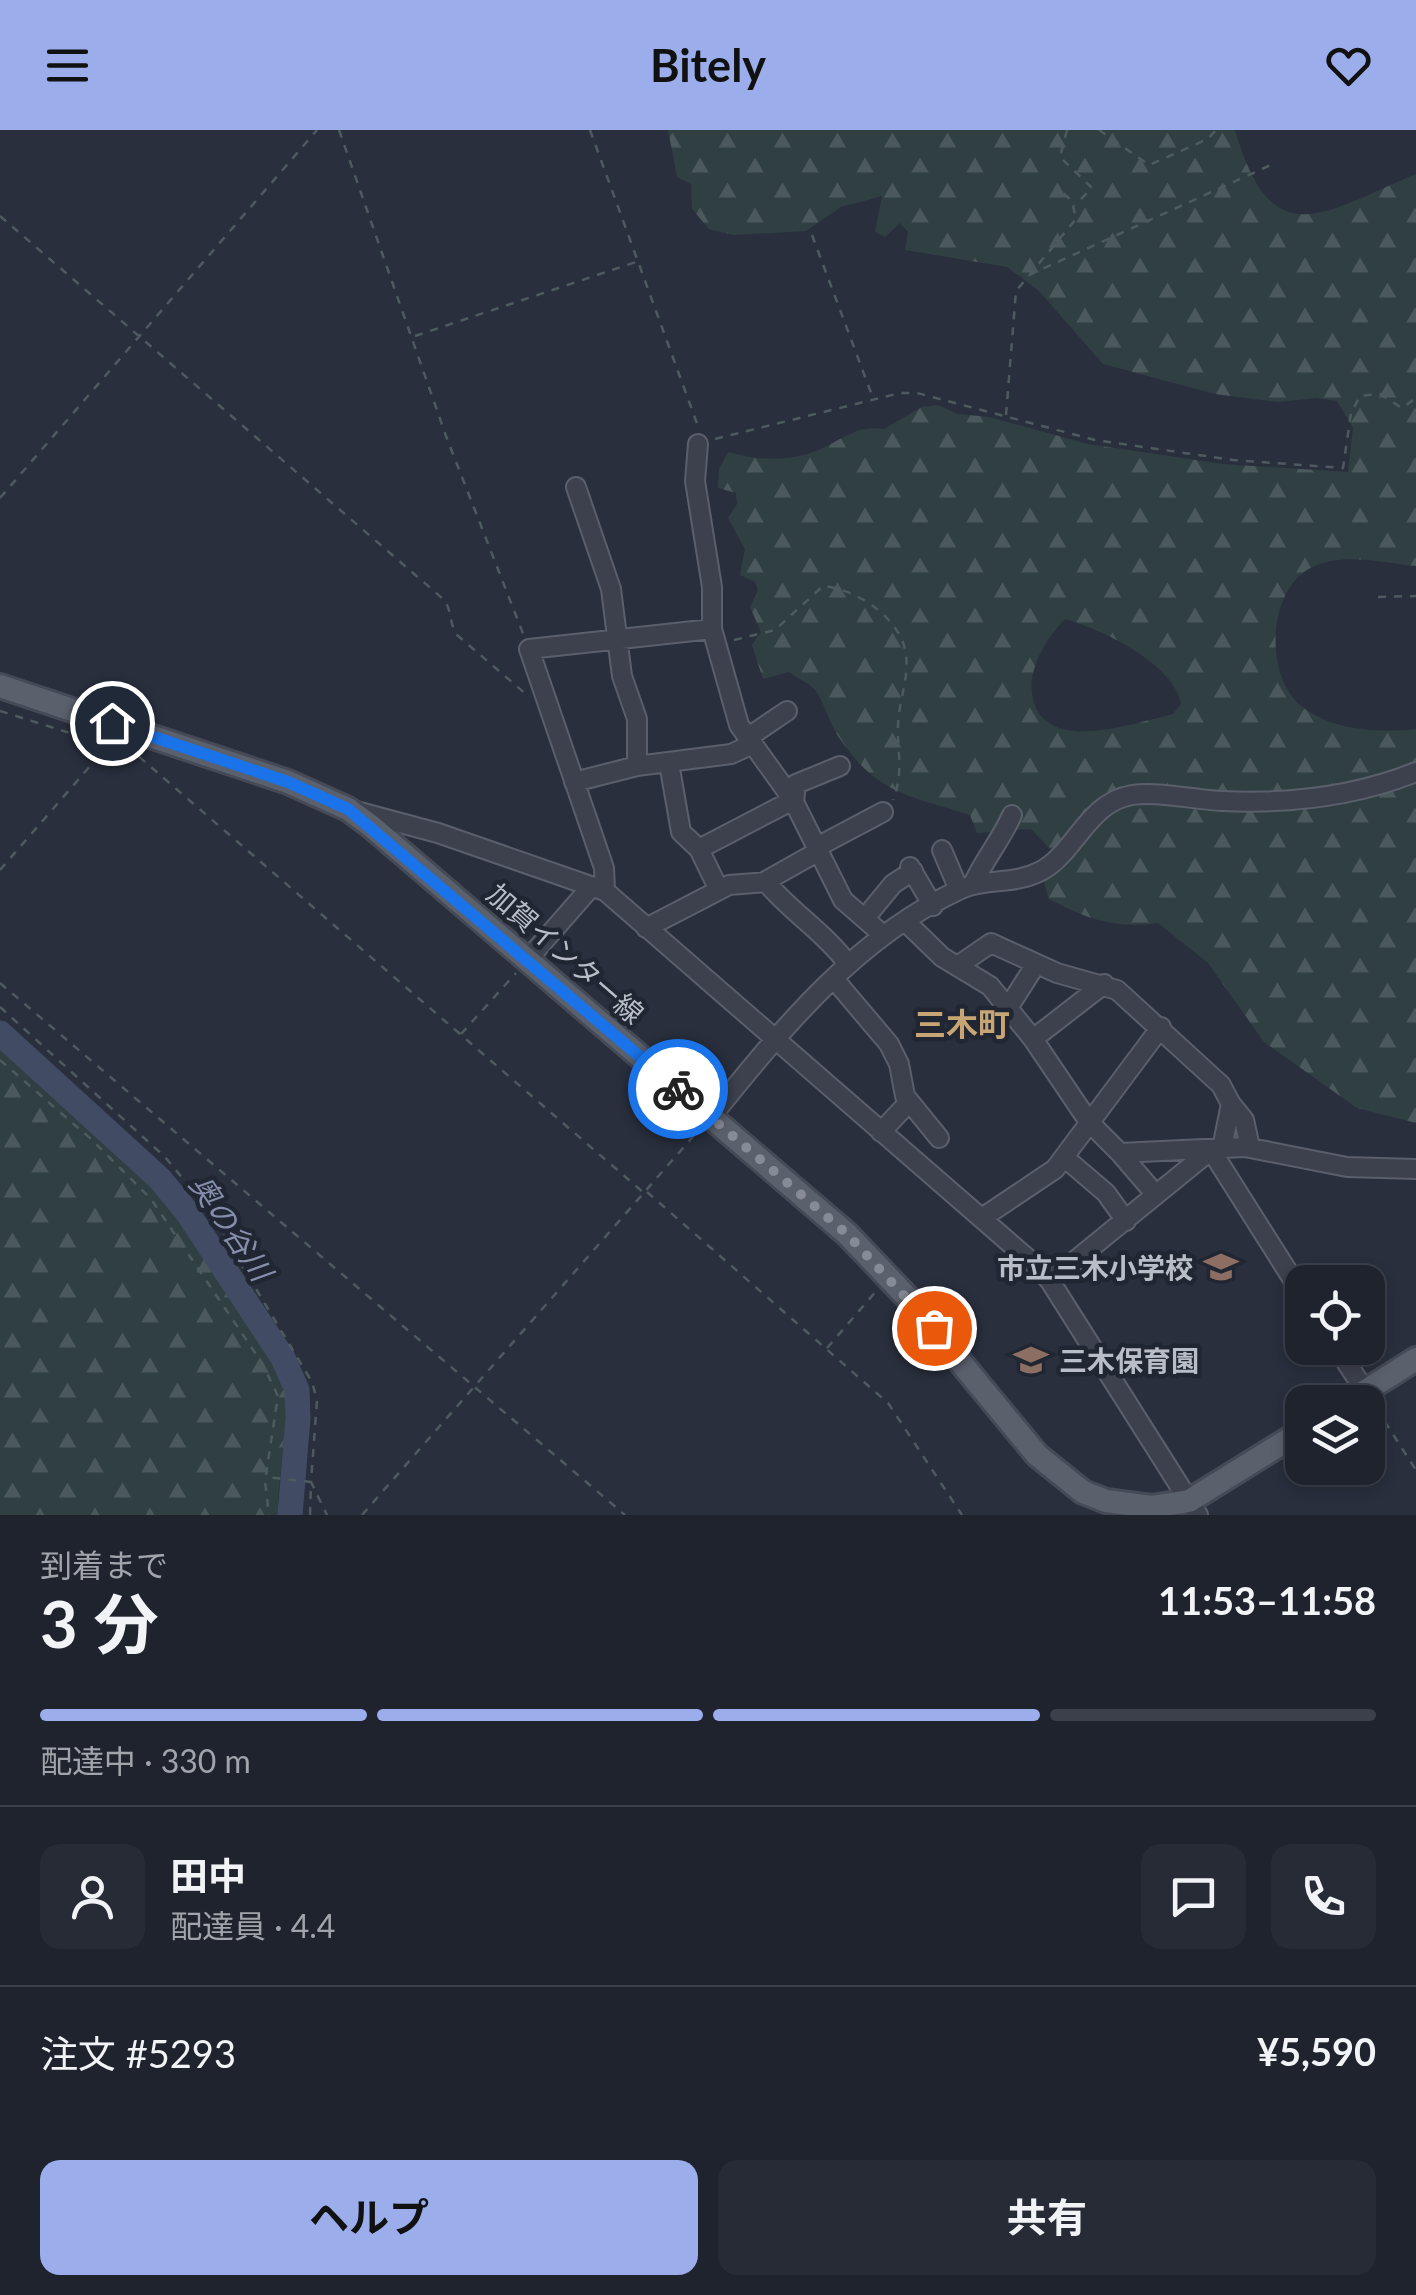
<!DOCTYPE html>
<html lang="ja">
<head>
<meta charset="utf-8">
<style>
	:root { --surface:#1f232e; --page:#272b36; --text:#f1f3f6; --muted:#a1a4aa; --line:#3c404a; --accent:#9baeeb }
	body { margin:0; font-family:Lato,"Noto Sans JP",sans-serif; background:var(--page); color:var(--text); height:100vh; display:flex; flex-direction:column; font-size:38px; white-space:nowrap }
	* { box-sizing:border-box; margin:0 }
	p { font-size:32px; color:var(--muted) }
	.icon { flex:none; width:55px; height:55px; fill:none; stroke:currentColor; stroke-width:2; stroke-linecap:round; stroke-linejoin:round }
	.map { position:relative; height:1385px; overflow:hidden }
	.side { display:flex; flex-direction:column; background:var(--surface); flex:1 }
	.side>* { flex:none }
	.fabs { position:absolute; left:1285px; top:1135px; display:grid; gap:20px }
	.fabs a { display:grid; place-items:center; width:100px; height:100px; border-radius:20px; background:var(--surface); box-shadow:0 5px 15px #0003,0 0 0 2px var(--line); font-size:50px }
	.pin { position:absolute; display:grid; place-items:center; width:85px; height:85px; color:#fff; margin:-42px; border:5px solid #fff; border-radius:50%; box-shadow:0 2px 10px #0007 }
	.courier { position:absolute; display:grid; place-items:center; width:100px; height:100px; margin:-50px; border:8px solid #1a73e8; border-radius:50%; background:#fff; color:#222; box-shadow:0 2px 12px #0007 }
	.headline em { font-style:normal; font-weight:700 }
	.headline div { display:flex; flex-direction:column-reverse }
	.headline { display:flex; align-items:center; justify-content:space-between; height:170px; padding:0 40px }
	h1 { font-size:65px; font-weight:700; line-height:75px }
	.bar { display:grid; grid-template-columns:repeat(4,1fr); gap:15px 10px; align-content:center; height:120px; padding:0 40px }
	.bar i { height:12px; border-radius:8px; background:var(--line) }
	.bar .current { background:var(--accent) }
	.bar p { grid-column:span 4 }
	.line { display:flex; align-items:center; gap:25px; padding:0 40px; border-top:2px solid var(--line) }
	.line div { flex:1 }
	.round { display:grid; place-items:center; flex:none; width:105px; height:105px; border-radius:20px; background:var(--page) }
	.cta { display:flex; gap:20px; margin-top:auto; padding:20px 40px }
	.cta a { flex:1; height:115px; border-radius:20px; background:var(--accent); color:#111; font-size:40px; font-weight:700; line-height:115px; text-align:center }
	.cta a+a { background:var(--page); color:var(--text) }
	header { display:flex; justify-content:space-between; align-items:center; height:130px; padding:0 40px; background:var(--accent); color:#111; font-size:45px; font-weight:700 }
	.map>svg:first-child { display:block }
</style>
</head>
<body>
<header><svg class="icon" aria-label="menu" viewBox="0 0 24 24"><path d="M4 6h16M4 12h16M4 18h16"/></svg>Bitely<svg class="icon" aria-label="heart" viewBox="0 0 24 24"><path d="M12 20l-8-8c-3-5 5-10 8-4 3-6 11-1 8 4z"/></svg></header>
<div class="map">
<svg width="1416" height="1385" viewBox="0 0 1416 1385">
	<defs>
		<pattern id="forest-firs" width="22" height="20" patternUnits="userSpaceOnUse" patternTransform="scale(2.5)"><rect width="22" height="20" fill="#2f3f42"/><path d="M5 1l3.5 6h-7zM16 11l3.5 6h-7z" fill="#4b595c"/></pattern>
	</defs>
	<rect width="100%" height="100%" fill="#292f3d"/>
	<path fill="url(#forest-firs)" fill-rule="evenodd" d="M668 0H1235C1272 128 1324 82 1416 44V436C1384 433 1348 423 1317 435 1268 453 1263 541 1299 574 1329 601 1379 603 1416 599V993L1357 978 1264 912 1208 833 1158 793C1115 799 1087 789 1049 769L1043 750 1062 732 1031 699 977 703 970 685C911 666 878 665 840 609 830 595 824 571 815 560 809 553 797 548 789 542L763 549 752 515 761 502 750 477 758 460 755 452 740 445 745 419 728 388 737 374 736 363 718 358 719 339 728 322C755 330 785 332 813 322 839 313 854 294 884 299L922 277 938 275 958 284 989 287 1088 314 1223 334 1348 342 1353 298 1337 271 1317 268 1278 272 1215 264 1103 234 1039 161 1007 137 905 120 908 102 900 93 885 107 875 102 882 66 841 77 806 101 733 105 709 99 692 79 691 54 677 47ZM1065 489C1101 499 1175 534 1181 574L1173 584C1133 593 1041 627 1032 564 1028 538 1047 507 1065 489Z
		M0 915 174 1074 280 1243 288 1268 278 1369 281 1385H0Z"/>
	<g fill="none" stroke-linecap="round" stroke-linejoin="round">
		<path stroke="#414b64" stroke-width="25" d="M0 903 160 1049 187 1082 283 1228 297 1260 298 1288 290 1385"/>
		<g stroke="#5a5f6b" stroke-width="22">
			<path id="minor" d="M698 314 695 351 712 457V499L739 595 793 670 843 770 882 804
				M576 357 611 459 622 546 637 589V636
				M747 608 787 581
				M669 633 681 702 699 719 719 760
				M574 652 637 636 731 624 753 614
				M794 672 796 654 840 636
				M352 680 438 703 605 761 1034 1134 1050 1151 1198 1385
				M817 717 883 682
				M699 719 793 670
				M942 720 959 760
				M910 737 933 776
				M764 752 819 721
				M973 754C985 728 1001 710 1012 685
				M605 761 604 738 529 519 712 499
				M865 788 893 754 913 741
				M906 792 942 827 990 856 1033 909 1089 992 1120 1023 1245 1017 1347 1037 1416 1039
				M646 798 729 755 766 752C791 782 824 802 848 834
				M528 829 592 756
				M959 835 991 813 1057 843 1117 860 1221 955 1231 974 1222 1018
				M834 849 889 914 899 934 905 966 939 1008
				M1008 878 1036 834
				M1033 909 1104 854
				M1231 974 1244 990 1250 1017
				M711 987C782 899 856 807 961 759 986 748 1014 755 1041 741 1075 723 1088 672 1132 665 1159 661 1195 670 1222 671 1287 674 1356 666 1416 642
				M881 1002 909 972
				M1211 1020 1302 1164
				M1120 1023 1156 1065
				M1065 1028 1106 1063 1126 1091
				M982 1088 1055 1039 1161 897
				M1050 1151 1211 1020
				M1337 1218 1365 1261"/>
		</g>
		<g stroke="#464a57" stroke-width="28">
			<path id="major" d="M0 556 288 652 348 679 371 696 847 1104 906 1166 1037 1325 1083 1362 1106 1371 1151 1377 1189 1371 1302 1301
				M1348 1272 1416 1229"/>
		</g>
		<path stroke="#4d5b5f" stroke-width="2.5" stroke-dasharray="8 8" stroke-linecap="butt" d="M339 0 446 306 524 506
			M590 0 699 299
			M1067 0 1060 27 1092 58 1075 75
			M1099 0 1149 35 1208 9 1216 0
			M0 86 442 468C453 479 448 492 457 505L527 565
			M812 105 873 268
			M1029 145 1273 34
			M415 206 639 131
			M1006 285 1016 161 1076 89 1072 71 1062 62
			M715 309 900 263H917L1095 310 1233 330 1343 338 1351 283 1360 266 1380 264 1402 278 1416 268
			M0 368 317 0
			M1378 467 1416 466
			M734 510 775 500 823 456C857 459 902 489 906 525 909 548 899 571 898 594 897 621 904 643 893 670
			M0 581 108 615
			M110 614 137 625 644 1063
			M0 740 110 613
			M0 853 625 1385
			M0 877 165 1027 208 1079 312 1252 317 1270 311 1352 266 1347
			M461 904 516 843
			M0 930 91 1009 151 1069 262 1233 278 1266 265 1351 269 1385
			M647 1062 888 1273 962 1385
			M827 1218 878 1159
			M1376 1278 1416 1340
			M310 1385 311 1352 327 1385
			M362 1385 697 1002"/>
		<use href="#minor" stroke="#3d414e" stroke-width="18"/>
		<use href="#major" stroke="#5b606d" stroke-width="22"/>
	</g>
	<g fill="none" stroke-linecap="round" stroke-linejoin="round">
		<path stroke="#878b97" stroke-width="10" stroke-dasharray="0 18" d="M678 959 847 1104 934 1198"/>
		<path stroke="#1a73e8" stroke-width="12" d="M112 593 288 652 348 679 678 959"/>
	</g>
	<defs>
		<g id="school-bare" transform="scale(2.7)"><path d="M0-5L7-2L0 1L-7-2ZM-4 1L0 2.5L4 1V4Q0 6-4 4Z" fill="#8d6e63" stroke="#212633" stroke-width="2.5" paint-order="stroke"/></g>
	</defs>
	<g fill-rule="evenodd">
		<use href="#school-bare" x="1221" y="1137"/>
		<use href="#school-bare" x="1031" y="1230"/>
	</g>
	<g text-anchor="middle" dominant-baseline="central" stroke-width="9" stroke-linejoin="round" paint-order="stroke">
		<g font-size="28" fill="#b9bdc8" stroke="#212633">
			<text transform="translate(566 823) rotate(41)">加賀インター線</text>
		</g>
		<g font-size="28" font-weight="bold" fill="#b9bdc8" stroke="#212633" text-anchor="end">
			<text x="1193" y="1137">市立三木小学校</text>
			<text x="1059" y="1230" text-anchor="start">三木保育園</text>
		</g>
		<g font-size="30" font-style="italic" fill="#858fab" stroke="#212633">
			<text transform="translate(232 1097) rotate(56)">奥の谷川</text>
		</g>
		<g font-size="32" font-weight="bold" fill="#c8a574" stroke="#212633">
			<text x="962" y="893">三木町</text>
		</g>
	</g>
</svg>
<div class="fabs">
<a><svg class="icon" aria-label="locate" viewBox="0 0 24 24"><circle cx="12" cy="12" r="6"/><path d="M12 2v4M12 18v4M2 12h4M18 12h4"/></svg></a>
<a><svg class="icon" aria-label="layers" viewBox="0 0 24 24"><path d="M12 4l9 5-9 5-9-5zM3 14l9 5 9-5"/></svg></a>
</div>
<div class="pin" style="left:934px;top:1198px;background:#ea580c"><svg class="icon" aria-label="bag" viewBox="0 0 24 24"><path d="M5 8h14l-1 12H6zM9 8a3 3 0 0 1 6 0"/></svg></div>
<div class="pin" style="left:112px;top:593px;background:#1f2937"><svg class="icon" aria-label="home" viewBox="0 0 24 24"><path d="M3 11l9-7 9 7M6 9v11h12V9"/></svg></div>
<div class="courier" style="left:678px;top:959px"><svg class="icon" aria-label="bike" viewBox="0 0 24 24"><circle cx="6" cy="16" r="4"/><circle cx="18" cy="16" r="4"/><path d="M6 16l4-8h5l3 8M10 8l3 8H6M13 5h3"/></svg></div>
</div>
<section class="side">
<div class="headline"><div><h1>3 分</h1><p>到着まで</p></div><em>11:53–11:58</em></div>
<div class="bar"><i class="current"></i><i class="current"></i><i class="current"></i><i></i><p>配達中 · 330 m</p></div>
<div class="line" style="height:180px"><a class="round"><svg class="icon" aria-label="person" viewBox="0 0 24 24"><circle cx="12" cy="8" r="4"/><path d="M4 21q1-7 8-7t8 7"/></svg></a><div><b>田中</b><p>配達員 · 4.4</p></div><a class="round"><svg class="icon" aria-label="chat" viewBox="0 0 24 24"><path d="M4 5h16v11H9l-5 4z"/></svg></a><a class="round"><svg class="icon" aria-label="phone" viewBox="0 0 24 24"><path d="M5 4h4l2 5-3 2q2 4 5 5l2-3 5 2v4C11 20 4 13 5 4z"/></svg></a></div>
<div class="line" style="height:130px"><div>注文 #5293</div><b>¥5,590</b></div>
<div class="cta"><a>ヘルプ</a><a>共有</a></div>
</section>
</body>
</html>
